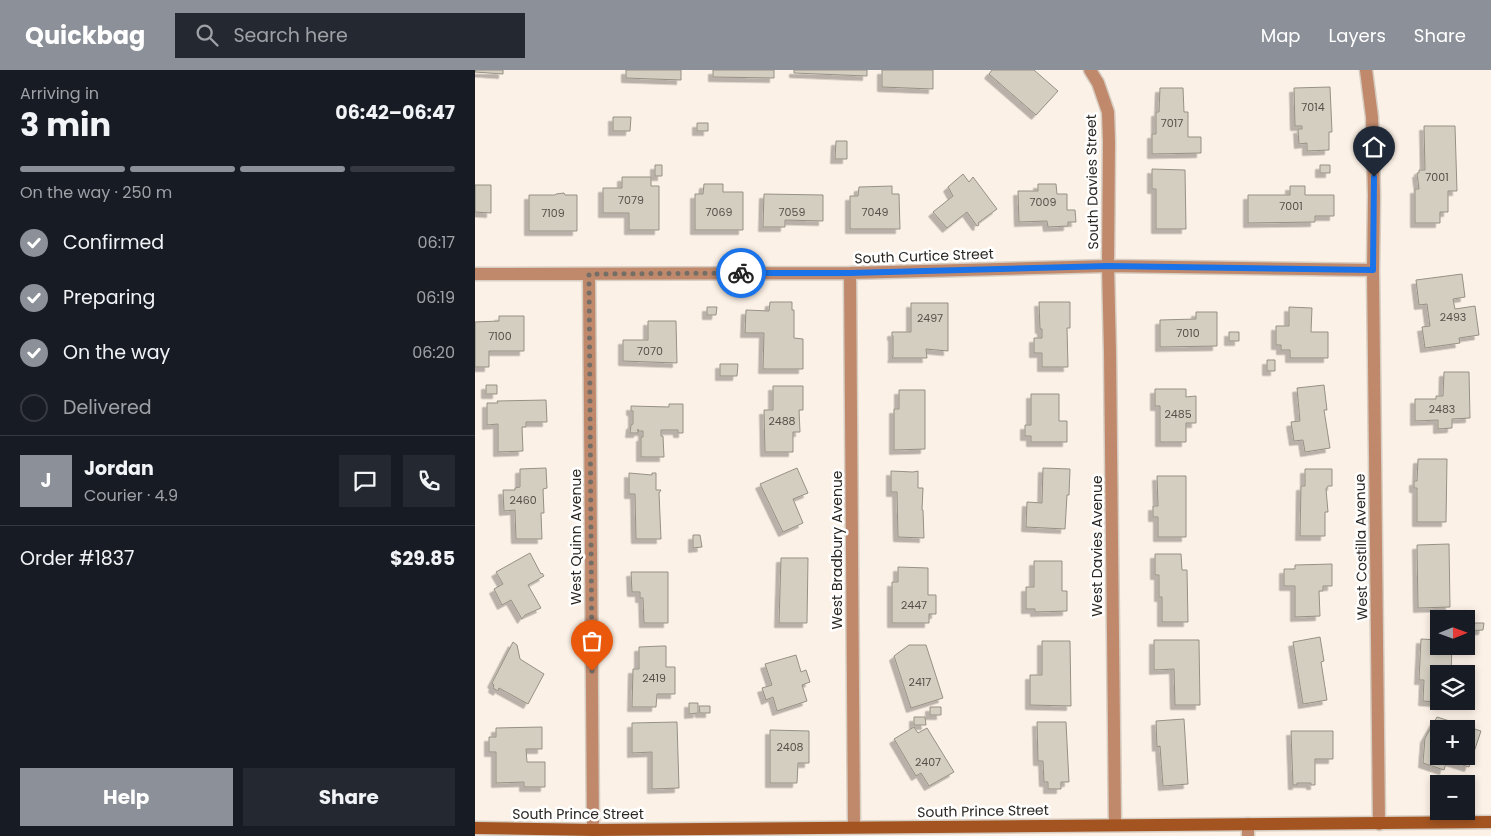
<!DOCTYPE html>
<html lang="en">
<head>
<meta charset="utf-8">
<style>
	:root { --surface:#171b24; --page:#242831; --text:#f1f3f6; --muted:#9ea1a6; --line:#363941; --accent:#8c9099 }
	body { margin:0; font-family:Poppins,sans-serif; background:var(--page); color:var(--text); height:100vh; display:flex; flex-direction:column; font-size:19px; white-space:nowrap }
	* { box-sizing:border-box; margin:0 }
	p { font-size:16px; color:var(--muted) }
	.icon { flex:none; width:28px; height:28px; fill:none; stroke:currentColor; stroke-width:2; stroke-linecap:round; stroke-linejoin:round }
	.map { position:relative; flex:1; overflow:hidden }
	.details { display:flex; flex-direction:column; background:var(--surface); width:475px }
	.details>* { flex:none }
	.needle { width:32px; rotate:89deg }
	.tools { position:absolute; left:955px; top:540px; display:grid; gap:10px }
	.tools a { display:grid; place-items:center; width:45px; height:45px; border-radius:0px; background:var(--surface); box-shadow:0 2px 8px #0003; font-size:25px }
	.pin { position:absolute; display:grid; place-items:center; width:42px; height:42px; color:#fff; margin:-51px -21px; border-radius:50% 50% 50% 0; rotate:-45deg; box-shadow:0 0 5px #0007 }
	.pin .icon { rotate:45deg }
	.courier { position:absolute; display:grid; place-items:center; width:50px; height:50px; margin:-25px; border:4px solid #1a73e8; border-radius:50%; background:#fff; color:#222; box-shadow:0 1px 6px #0007 }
	.summary em { font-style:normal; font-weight:700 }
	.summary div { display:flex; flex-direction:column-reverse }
	.summary { display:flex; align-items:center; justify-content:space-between; height:85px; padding:0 20px }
	h1 { font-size:32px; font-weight:700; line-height:38px }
	.bar { display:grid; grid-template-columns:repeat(4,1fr); gap:8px 5px; align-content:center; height:60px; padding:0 20px }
	.bar i { height:6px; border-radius:4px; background:var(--line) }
	.bar .active { background:var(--accent) }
	.bar p { grid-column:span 4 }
	.line { display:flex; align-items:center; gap:12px; padding:0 20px; border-top:1px solid var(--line) }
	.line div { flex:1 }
	.round { display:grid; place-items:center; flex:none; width:52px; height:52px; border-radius:0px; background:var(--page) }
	ol { padding:0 20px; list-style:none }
	li { display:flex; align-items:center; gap:15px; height:55px }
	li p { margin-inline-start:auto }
	li .icon { padding:5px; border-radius:50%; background:var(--accent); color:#fff; stroke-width:4 }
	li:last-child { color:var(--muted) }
	li i { width:28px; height:28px; border:2px solid var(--line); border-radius:50% }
	.primary-button { display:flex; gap:10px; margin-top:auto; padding:10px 20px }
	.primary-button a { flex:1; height:58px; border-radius:0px; background:var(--accent); color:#fff; font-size:20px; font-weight:700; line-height:58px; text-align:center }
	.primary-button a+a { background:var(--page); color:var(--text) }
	header { display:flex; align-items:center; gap:30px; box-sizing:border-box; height:70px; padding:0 25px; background:var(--accent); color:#fff }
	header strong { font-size:24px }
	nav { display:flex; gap:28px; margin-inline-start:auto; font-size:18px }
	.search { width:350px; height:45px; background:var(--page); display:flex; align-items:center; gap:12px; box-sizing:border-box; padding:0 18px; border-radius:0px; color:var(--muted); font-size:19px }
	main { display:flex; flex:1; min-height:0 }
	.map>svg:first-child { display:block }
</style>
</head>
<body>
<header>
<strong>Quickbag</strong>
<div class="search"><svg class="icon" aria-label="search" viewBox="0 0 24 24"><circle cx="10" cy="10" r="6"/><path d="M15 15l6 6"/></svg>Search here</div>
<nav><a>Map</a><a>Layers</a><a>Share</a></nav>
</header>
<main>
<section class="details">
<div class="summary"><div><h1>3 min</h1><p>Arriving in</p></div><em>06:42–06:47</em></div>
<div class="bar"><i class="active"></i><i class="active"></i><i class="active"></i><i></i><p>On the way · 250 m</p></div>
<ol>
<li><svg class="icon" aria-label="check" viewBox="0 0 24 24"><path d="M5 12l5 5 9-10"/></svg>Confirmed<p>06:17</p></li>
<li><svg class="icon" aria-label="check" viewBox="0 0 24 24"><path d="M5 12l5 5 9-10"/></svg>Preparing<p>06:19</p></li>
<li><svg class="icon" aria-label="check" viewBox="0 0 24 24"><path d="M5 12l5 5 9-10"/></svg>On the way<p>06:20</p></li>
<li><i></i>Delivered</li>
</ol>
<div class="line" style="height:90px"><b class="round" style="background:var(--accent);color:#fff">J</b><div><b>Jordan</b><p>Courier · 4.9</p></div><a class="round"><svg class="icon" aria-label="chat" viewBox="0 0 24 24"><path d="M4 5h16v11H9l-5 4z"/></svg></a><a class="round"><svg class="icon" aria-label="phone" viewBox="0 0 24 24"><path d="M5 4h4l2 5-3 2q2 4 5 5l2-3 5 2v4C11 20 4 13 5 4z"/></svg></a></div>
<div class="line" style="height:65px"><div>Order #1837</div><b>$29.85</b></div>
<div class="primary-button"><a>Help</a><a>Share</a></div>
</section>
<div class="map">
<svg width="1016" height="766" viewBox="0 0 1016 766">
	<defs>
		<filter id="shadow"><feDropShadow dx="-4.5" dy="4.5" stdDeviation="0" flood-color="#0004"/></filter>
	</defs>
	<rect width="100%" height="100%" fill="#fcf1e6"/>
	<path fill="#d4cec1" stroke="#969184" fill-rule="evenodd" filter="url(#shadow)" d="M0 0H28V4L0 2Z
		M151 0H206V10L151 8Z
		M238 0H299V8L238 7Z
		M319 0H392V6L319 3Z
		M407 0H458V19L407 17Z
		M517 0H559L583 21 561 45 514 4Z
		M855 17 857 62H854V80L832 81V73L824 74 823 59H827V56H820L819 18Z
		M685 18H708L709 42H713V67H726V83L677 84V64H681V42H684Z
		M138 47H156L155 61H138Z
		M222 53H233V61H222Z
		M949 56H980L982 121H973V142H965V153H940V119H944L942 103H944V100H950Z
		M361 71H372V89H360Z
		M180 95H187V106H180Z
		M845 95H855V103H845Z
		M677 99 710 100 711 159H681V119H677Z
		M488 104 494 112 498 107 522 139 503 153 504 155 502 156 492 142 472 158 458 142 478 126 473 117Z
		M147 107H176V116H184V160H154V143H128V118H147Z
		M229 114H248V122H268V160H220V124H228Z
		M563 114H581L582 124H592V140H600L601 152H593V156L573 157 572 151 544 152 543 121H563Z
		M0 115H16V143L0 142Z
		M417 116V124H424L425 159H375V126H383L384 117Z
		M815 116H830V125H859V146H840V152L773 153V125H815Z
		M89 123 90 125H102V161H54V125H80L81 124Z
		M289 124 348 125V151L310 150V157H288Z
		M987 204 990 227 978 229 980 239 1000 236 1004 265 984 268 985 273 950 278 947 257 955 256 952 234 944 235 941 210Z
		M295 232H317V240H319V268L328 269V299H288L289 263H270L271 240 294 241Z
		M564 232H595V258H592L593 297H567V283H559V268H567V259H565Z
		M436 233H473V281L451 279 452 288H417L418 286V266H417V262H436Z
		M232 237H242L241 245H232Z
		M814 237 837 238 836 262H853V288H815V280H806V275H801V256H814Z
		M721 242H742V276L685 277V250L721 249Z
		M24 246H49V281H14V297H0V252L24 251Z
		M173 251H201L202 293 148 291V270H173Z
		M754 262H764V271H754Z
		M792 290H800V301H792Z
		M245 294H263L262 306H245Z
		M969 302H994L995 348 977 349V358L963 359V350L940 351V329H961V326H968Z
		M11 315H22V324H11Z
		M849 315 852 340H849L855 378 830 382 828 370 819 371 816 352 825 351 822 318Z
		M298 316H328V340H324L325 362H318V382H290L289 340H298Z
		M680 319H711V327L721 326V353H711V372H685V336H680Z
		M424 320H450V379L419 380V339H424Z
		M556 324H584V351H592V372H556V366H550V355H556Z
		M71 330 72 352H51V357H47L48 381 23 382V354L12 355V333H23L22 331Z
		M194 334H208V363H203V360H186V366H188L189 387H166V367H168V361H163V359V363H155L156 355 158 354V341H156V336L194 337Z
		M943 389H972L971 452H942V418H939V411H942Z
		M71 398 72 418 68 419 69 443H66L67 469H41L40 440 29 441 28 420H40V418L45 417V399Z
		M322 398 333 423 318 429 328 453 308 462 285 414Z
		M568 398 595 399 594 425H592L590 459 551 457 552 432 567 433Z
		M830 399H857V416H853L851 419 853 442H850V466H825L826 416H830Z
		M416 401 438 402 443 401V418H448L447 440H448L449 468 423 467 422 422H416Z
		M154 403 177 405V403H181V420H186L184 423 186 469H161L160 424H154Z
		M682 406H711V467H683V447H678V436H683Z
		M218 465H225L227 477 218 478Z
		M974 474 975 537 943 538 942 475Z
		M55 483 66 504 67 503 69 506 53 515 66 538 50 545 47 549 36 530 27 535 19 519 28 514 21 502Z
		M680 484H706L707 500H712L713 552H687V527H684V505H680Z
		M306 488H333L332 553H304Z
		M559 491H587V521H592V541L560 542V539H551V517H559Z
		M857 494V516H848V521H844L845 546 820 547V516H809V499H820V495Z
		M423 497 453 498V525H461V544H454V553H417V512H423Z
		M156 502H193V553H169L168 528H165V522H157Z
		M991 553H1009L1008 560 991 561Z
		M845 567 849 591 846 592 852 630 828 634 818 572Z
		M946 569 964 570V576H977L976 604H964V631H975V633L948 631 949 610H944Z
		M679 570H724L725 635H700L699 599 679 600Z
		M567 571H595L596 636 555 635V605H567Z
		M38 572 42 575 45 589 69 604 53 634 24 618 23 621 18 618 19 615 17 613Z
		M434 575H451L468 628 436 638 419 586Z
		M187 576H191V597H200V624H182L181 637H157L158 599H164V577Z
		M321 585 326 602 331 600 335 612 327 615 332 631 302 641 298 627 291 630 287 618 297 615 290 594Z
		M214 633H223V643L214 644Z
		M224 636H235V643H225Z
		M455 637H466V645H455Z
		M439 647H450L451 655H439Z
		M962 647 1006 661 994 697 972 690 969 700 948 693 950 668ZM964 659H991V686H964Z
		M709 649 713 714 688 716 685 676 682 677 681 651Z
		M202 652 204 718 177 719V682L157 683V653Z
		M562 652H591L594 712H586V719H573V712H569L568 691H563Z
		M67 657V679H51L52 692H70V717H49V712L21 713V682H14V667H21V658Z
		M439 657 443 663 452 658 479 702 454 716 446 703 441 706 419 669Z
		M295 660 334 661V693H323L322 713H295Z
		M816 661H858V689H840V715H836V713H822V715H818Z"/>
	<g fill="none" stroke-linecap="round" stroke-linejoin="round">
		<g stroke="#d6cdc3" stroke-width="15">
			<path id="street" d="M615 0 623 13 633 42 634 72 633 196 635 282 640 755
				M891 0 897 47 899 126 898 200 904 754
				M375 203 379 757
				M0 204 375 203 633 196 898 200
				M114 204 118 760
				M773 766V754"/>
		</g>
		<g stroke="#d6cdc3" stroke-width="15">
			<path id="secondary" d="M0 758 118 760 1016 752"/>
		</g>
		<use href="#street" stroke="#c1896b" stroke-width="12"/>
		<use href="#secondary" stroke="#a35421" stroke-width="12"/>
	</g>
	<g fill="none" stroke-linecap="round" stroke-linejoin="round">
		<path stroke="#746e67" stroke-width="5" stroke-dasharray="0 9" d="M117 601 114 204 266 203"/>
		<path stroke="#1a73e8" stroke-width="6" d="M266 203H375L633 196 898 200 899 107"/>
	</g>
	<g text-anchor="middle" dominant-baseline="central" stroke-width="5" stroke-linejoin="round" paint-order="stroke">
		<g font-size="11" fill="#55514a">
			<text x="838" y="37">7014</text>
			<text x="697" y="53">7017</text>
			<text x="962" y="107">7001</text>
			<text x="156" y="130">7079</text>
			<text x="568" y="132">7009</text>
			<text x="816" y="136">7001</text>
			<text x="244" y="142">7069</text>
			<text x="317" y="142">7059</text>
			<text x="400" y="142">7049</text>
			<text x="78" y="143">7109</text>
			<text x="978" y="247">2493</text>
			<text x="455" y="248">2497</text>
			<text x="713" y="263">7010</text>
			<text x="25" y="266">7100</text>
			<text x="175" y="281">7070</text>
			<text x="967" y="339">2483</text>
			<text x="703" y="344">2485</text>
			<text x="307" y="351">2488</text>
			<text x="48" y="430">2460</text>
			<text x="439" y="535">2447</text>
			<text x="179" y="608">2419</text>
			<text x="445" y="612">2417</text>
			<text x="315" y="677">2408</text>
			<text x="453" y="692">2407</text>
		</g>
		<g font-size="14" fill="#2b2722" stroke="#fff">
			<text transform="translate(617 112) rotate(-91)">South Davies Street</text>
			<text transform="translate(449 186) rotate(-2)">South Curtice Street</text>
			<text transform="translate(101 467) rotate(-90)">West Quinn Avenue</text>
			<text transform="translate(622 476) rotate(-90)">West Davies Avenue</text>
			<text transform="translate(886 477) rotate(-91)">West Costilla Avenue</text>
			<text transform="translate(362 480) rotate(-90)">West Bradbury Avenue</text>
			<text transform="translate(508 741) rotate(-1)">South Prince Street</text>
			<text x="103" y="744">South Prince Street</text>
		</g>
	</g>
</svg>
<div class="tools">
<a><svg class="needle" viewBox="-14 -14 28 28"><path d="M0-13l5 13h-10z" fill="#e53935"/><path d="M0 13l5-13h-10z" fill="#9ea1a6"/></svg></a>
<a><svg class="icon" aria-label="layers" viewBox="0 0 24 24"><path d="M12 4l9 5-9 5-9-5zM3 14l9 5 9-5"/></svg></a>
<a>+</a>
<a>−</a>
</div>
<div class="pin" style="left:117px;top:601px;background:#ea580c"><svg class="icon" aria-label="bag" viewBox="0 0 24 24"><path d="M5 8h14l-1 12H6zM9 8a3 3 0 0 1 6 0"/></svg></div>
<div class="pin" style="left:899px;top:107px;background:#1f2937"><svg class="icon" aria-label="home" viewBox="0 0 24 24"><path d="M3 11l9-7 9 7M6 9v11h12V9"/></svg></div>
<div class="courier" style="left:266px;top:203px"><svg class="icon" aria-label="bike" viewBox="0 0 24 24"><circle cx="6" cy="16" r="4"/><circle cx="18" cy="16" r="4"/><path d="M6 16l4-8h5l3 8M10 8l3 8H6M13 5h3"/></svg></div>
</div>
</main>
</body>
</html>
